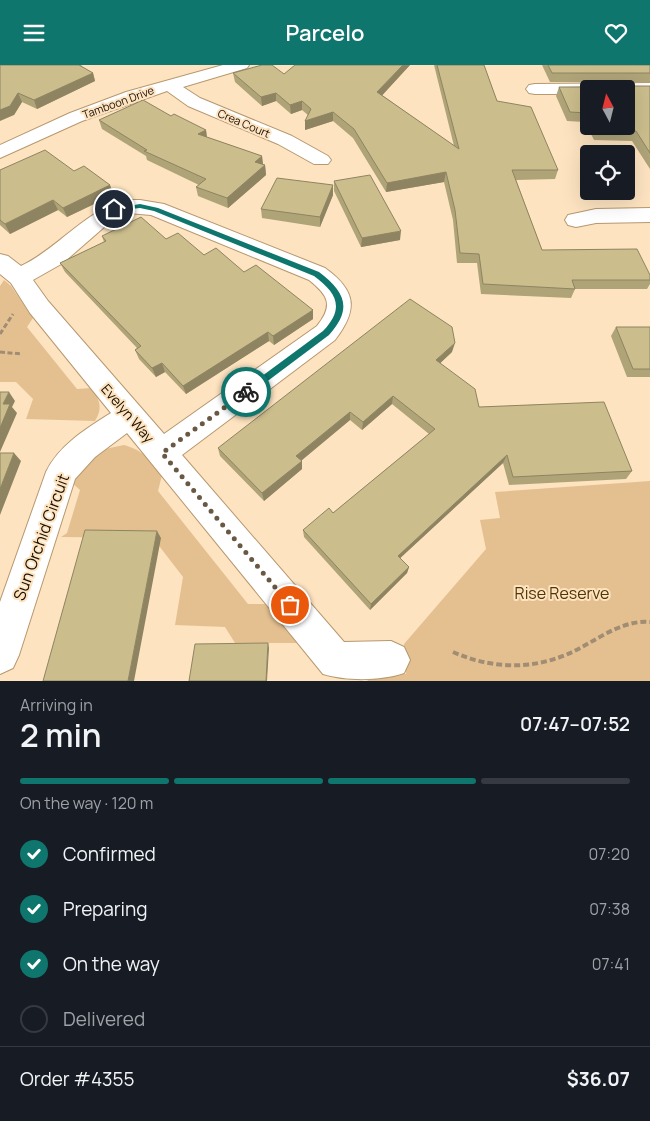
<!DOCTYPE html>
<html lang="en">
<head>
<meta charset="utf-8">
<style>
	:root { --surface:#171b24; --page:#242831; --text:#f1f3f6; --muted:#9ea1a6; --line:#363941; --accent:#0f766e }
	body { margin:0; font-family:Manrope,sans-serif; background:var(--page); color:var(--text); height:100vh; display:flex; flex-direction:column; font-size:19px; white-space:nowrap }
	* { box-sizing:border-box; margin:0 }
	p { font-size:16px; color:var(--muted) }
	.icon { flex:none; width:28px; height:28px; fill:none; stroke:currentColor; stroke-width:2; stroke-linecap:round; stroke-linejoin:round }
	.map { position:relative; height:616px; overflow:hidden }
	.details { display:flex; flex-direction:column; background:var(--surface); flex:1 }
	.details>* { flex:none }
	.needle { width:32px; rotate:353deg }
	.tools { position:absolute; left:580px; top:15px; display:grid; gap:10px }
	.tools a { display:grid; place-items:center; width:55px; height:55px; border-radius:5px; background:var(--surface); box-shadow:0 5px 20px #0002; font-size:25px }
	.pin { position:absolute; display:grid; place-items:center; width:42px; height:42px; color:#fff; margin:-21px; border:2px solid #fff; border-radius:50%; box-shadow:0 1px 5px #0007 }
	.courier { position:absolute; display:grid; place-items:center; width:50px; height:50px; margin:-25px; border:4px solid #0f766e; border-radius:50%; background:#fff; color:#222; box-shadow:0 1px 6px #0007 }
	.headline em { font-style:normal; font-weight:600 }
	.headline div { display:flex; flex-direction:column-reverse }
	.headline { display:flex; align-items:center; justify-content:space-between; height:85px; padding:0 20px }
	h1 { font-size:32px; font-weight:600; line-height:38px }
	.bar { display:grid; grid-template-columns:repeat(4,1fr); gap:8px 5px; align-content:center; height:60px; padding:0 20px }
	.bar i { height:6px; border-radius:4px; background:var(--line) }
	.bar .selected { background:var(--accent) }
	.bar p { grid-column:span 4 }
	.line { display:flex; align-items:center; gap:12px; padding:0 20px; border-top:1px solid var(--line) }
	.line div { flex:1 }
	ol { padding:0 20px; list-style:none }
	li { display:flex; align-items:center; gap:15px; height:55px }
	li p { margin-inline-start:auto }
	li .icon { padding:5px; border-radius:50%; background:var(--accent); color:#fff; stroke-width:4 }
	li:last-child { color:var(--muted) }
	li i { width:28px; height:28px; border:2px solid var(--line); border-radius:50% }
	header { display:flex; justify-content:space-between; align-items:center; height:65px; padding:0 20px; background:var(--accent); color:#fff; font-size:22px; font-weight:600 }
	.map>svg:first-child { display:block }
</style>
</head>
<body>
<header><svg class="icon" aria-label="menu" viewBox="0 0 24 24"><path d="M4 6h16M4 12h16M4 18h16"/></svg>Parcelo<svg class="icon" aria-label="heart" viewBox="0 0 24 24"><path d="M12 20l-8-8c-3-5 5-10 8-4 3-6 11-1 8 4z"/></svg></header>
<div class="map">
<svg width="650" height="616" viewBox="0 0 650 616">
	<rect width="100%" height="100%" fill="#fde3c0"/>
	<path fill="#e4c090" d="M4 215 11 221 33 253 27 262 77 324 91 323C100 335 103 343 95 356L26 354 33 334 16 317H0V221Z
		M124 380C143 385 151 396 162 410L158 426 248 539H268L299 578H235L225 562 175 560 183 512 153 473 61 472 67 468 80 425 71 417 100 385Z
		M650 416V616H367C378 607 393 609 406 609L404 579 486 484 480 455 500 453 495 427Z"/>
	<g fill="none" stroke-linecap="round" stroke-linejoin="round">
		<g stroke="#b7986f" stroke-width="2">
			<path id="street" d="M223 0H249L247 3 183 22 200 33 292 71 328 91 331 95 328 99H314L278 79 188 41 167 26 82 56 0 93V80L70 48 126 27Z
				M650 18V28H626V24H589V29H535L529 28 526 24 529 20 535 19Z
				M126 135H140L164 139 325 203C357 226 358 245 335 275L182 390 344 577 391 576 404 582 410 595 404 608C381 616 346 616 323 609L127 368 95 392 75 414 19 590 13 603 0 609V537L46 407C59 380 87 363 111 348L30 248 11 218 0 209V189L8 191 21 201C59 183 84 146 126 135ZM128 148 151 150 309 215C328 230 334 240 317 261L164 369 48 236 33 215 63 198 110 157Z
				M650 143V157L596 158 576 162 568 160 565 155 568 150 596 144Z"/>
		</g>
		<path stroke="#a18d73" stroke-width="3" stroke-dasharray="5 2.5" stroke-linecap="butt" d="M0 269 13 249
			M0 287 22 289"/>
		<path stroke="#a18d73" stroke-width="4" stroke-dasharray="6 3" stroke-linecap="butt" d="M453 587C496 606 541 605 582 582 604 570 625 555 650 557"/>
		<use href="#street" fill="#fff" fill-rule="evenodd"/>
	</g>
	<path fill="#afa378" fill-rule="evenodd" d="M0 0H82L81 1 93 8 95 16 37 44 22 37 14 50Z
		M410 0 382 30 454 81 434 0H484L497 36 558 105 555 114 516 115 542 185 650 210V219L647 224H575L571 233 481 229 477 198H457L453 155 444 117 386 127 353 73 333 56 305 65V56L308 50 302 45 291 49 276 36 262 41 235 17 233 8 284 9Z
		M542 0H650V17H550Z
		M630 21H650V104L632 76 594 75 585 57 567 56 556 31 559 22ZM589 24 626 61H589Z
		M171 51 206 65 207 72 262 91 263 100H265L266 110 228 143 198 131 196 122 199 120 147 95 146 91 102 64 99 55Z
		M0 105 74 106 110 120 113 130 67 152 58 145 10 169 0 160Z
		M334 116 400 175 361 182 334 126Z
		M333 120V130L320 162 262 153 261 144Z
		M102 171 166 174 244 207 313 245V254L274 280 269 276 186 329 165 307 156 312 139 294 135 285 137 283 65 207 60 198 104 177Z
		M616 262H650V312H627L611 271Z
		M452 287 440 298 479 342 632 406 626 414 509 420 503 398 400 493 409 502 407 508 370 545 304 472 303 465 333 448 429 369 392 339 362 365 350 355 301 396 302 404 264 436 220 391 218 383Z"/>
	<path fill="#8e8462" d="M403 0H410L377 36V27Z
		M93 8 95 16 37 44 34 35Z
		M18 28 22 37 14 50 0 56V45Z
		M276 28V36L262 41 261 32Z
		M302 36V45L291 49 290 40Z
		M333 47V56L305 65V56Z
		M206 65 207 74 198 69Z
		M262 91 263 100 255 97Z
		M265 100 266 110 228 143 227 133Z
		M446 107 444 117 386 127 387 118Z
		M110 120 113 130 67 152 63 143Z
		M333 120V130L320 162V152Z
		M53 135 58 145 10 169 5 159Z
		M401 166 400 175 361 182 362 173Z
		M313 245V254L274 280 273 271Z
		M268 267 269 276 186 329 183 321Z
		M455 278 452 287 434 304 436 295Z
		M162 298 165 307 156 312 152 303Z
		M9 327 15 336 12 342 17 348 0 387V363L3 339Z
		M393 331 392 339 362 365 363 357Z
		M350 347V355L297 399 296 391Z
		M14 388 21 396 0 450V424Z
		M507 390 503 398 396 497 398 491Z
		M302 396V404L264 436 262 428Z
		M157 466 161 473 134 616H128Z
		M409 502 407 508 370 545 371 539Z
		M268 578 269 583 267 616H266Z"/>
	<path fill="#cbbd8c" stroke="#8e8462" d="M0 0H79L93 8 34 35 18 28 10 41 0 45Z
		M262 0H272L284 9 295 0H403L377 27 459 84 437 0H484L497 36 531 42 558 105H512L542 185 637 184 650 210V215H572L575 224 483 219 479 189 460 188 455 145 446 107 387 118 354 64 333 47 305 56 311 44 302 36 290 40 276 28 261 32 233 8Z
		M548 0H650V8H552Z
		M594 17H628L630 21H650V88L636 66H598L595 61H626V24H589V49L588 48 570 47 559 22H592Z
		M143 35 171 51 174 49 206 65 198 69 262 91 255 97 265 100 227 133 196 122 206 114 144 86 147 85 99 55Z
		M45 85 74 106 84 101 110 120 63 143 53 135 5 159 0 155V105Z
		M370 110 401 166 362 173 334 116Z
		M277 113 333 120 320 152 261 144Z
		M141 152 166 174 178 168 204 190 216 183 244 207 256 200 313 245 273 271 268 267 183 321 162 298 152 303 135 285 141 281 60 198 106 176 102 171Z
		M410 234 452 262 455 278 436 295 475 324 479 342 604 337 632 406 513 412 507 390 398 491 409 502 371 539 303 465 329 443 333 448 435 364 393 331 363 357 350 347 296 391 302 396 262 428 218 383Z
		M616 262H650V304H633Z
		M0 327H9L3 339H10L0 363Z
		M0 388H14L0 424Z
		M85 465 157 466 128 616H43Z
		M268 578 266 616H189L195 579Z"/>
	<path fill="#0f766e" d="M140 139 158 143 319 207C345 227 353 243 329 270L249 330H243V325L323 266C345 243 337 228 314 211L154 146 140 143 114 146 111 144Z"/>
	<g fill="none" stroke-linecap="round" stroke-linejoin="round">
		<path stroke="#695944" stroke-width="5" stroke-dasharray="0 9" d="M246 327 162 388 290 540"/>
	</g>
	<g text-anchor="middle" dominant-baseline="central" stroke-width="4" stroke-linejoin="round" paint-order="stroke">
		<g font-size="11" fill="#1a0f02" stroke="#fde3c0">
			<text transform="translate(118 37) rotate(-20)">Tamboon Drive</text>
			<text transform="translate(244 58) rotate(23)">Crea Court</text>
		</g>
		<g font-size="14" fill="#1a0f02" stroke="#fde3c0">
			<text transform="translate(128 348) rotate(49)">Evelyn Way</text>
		</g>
		<g font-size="16" fill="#1a0f02" stroke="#fde3c0">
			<text transform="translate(41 472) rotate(-70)">Sun Orchid Circuit</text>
		</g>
		<g font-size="16" fill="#523504" stroke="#fde3c0">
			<text x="562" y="528">Rise Reserve</text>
		</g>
	</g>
</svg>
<div class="tools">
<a><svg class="needle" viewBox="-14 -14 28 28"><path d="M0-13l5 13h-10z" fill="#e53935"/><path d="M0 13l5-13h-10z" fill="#9ea1a6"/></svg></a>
<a><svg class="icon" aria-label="locate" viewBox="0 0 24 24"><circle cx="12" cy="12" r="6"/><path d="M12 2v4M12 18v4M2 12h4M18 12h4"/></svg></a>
</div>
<div class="pin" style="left:290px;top:540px;background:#ea580c"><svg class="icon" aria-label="bag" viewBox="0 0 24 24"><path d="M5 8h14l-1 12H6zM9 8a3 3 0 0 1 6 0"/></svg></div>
<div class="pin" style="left:114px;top:144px;background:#1f2937"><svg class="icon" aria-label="home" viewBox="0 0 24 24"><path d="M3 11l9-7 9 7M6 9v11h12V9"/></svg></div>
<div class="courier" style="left:246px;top:327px"><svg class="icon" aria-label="bike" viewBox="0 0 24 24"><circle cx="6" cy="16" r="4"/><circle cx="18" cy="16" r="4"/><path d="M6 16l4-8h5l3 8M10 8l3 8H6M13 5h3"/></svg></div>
</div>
<section class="details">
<div class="headline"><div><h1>2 min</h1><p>Arriving in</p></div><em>07:47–07:52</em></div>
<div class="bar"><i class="selected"></i><i class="selected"></i><i class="selected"></i><i></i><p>On the way · 120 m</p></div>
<ol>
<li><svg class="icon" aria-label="check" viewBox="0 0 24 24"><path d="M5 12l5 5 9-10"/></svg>Confirmed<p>07:20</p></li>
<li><svg class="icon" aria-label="check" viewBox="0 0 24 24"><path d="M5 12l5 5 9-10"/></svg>Preparing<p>07:38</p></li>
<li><svg class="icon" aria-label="check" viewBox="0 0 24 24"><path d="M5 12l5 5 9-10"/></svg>On the way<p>07:41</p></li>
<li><i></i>Delivered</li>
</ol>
<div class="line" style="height:65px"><div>Order #4355</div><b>$36.07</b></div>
</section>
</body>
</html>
